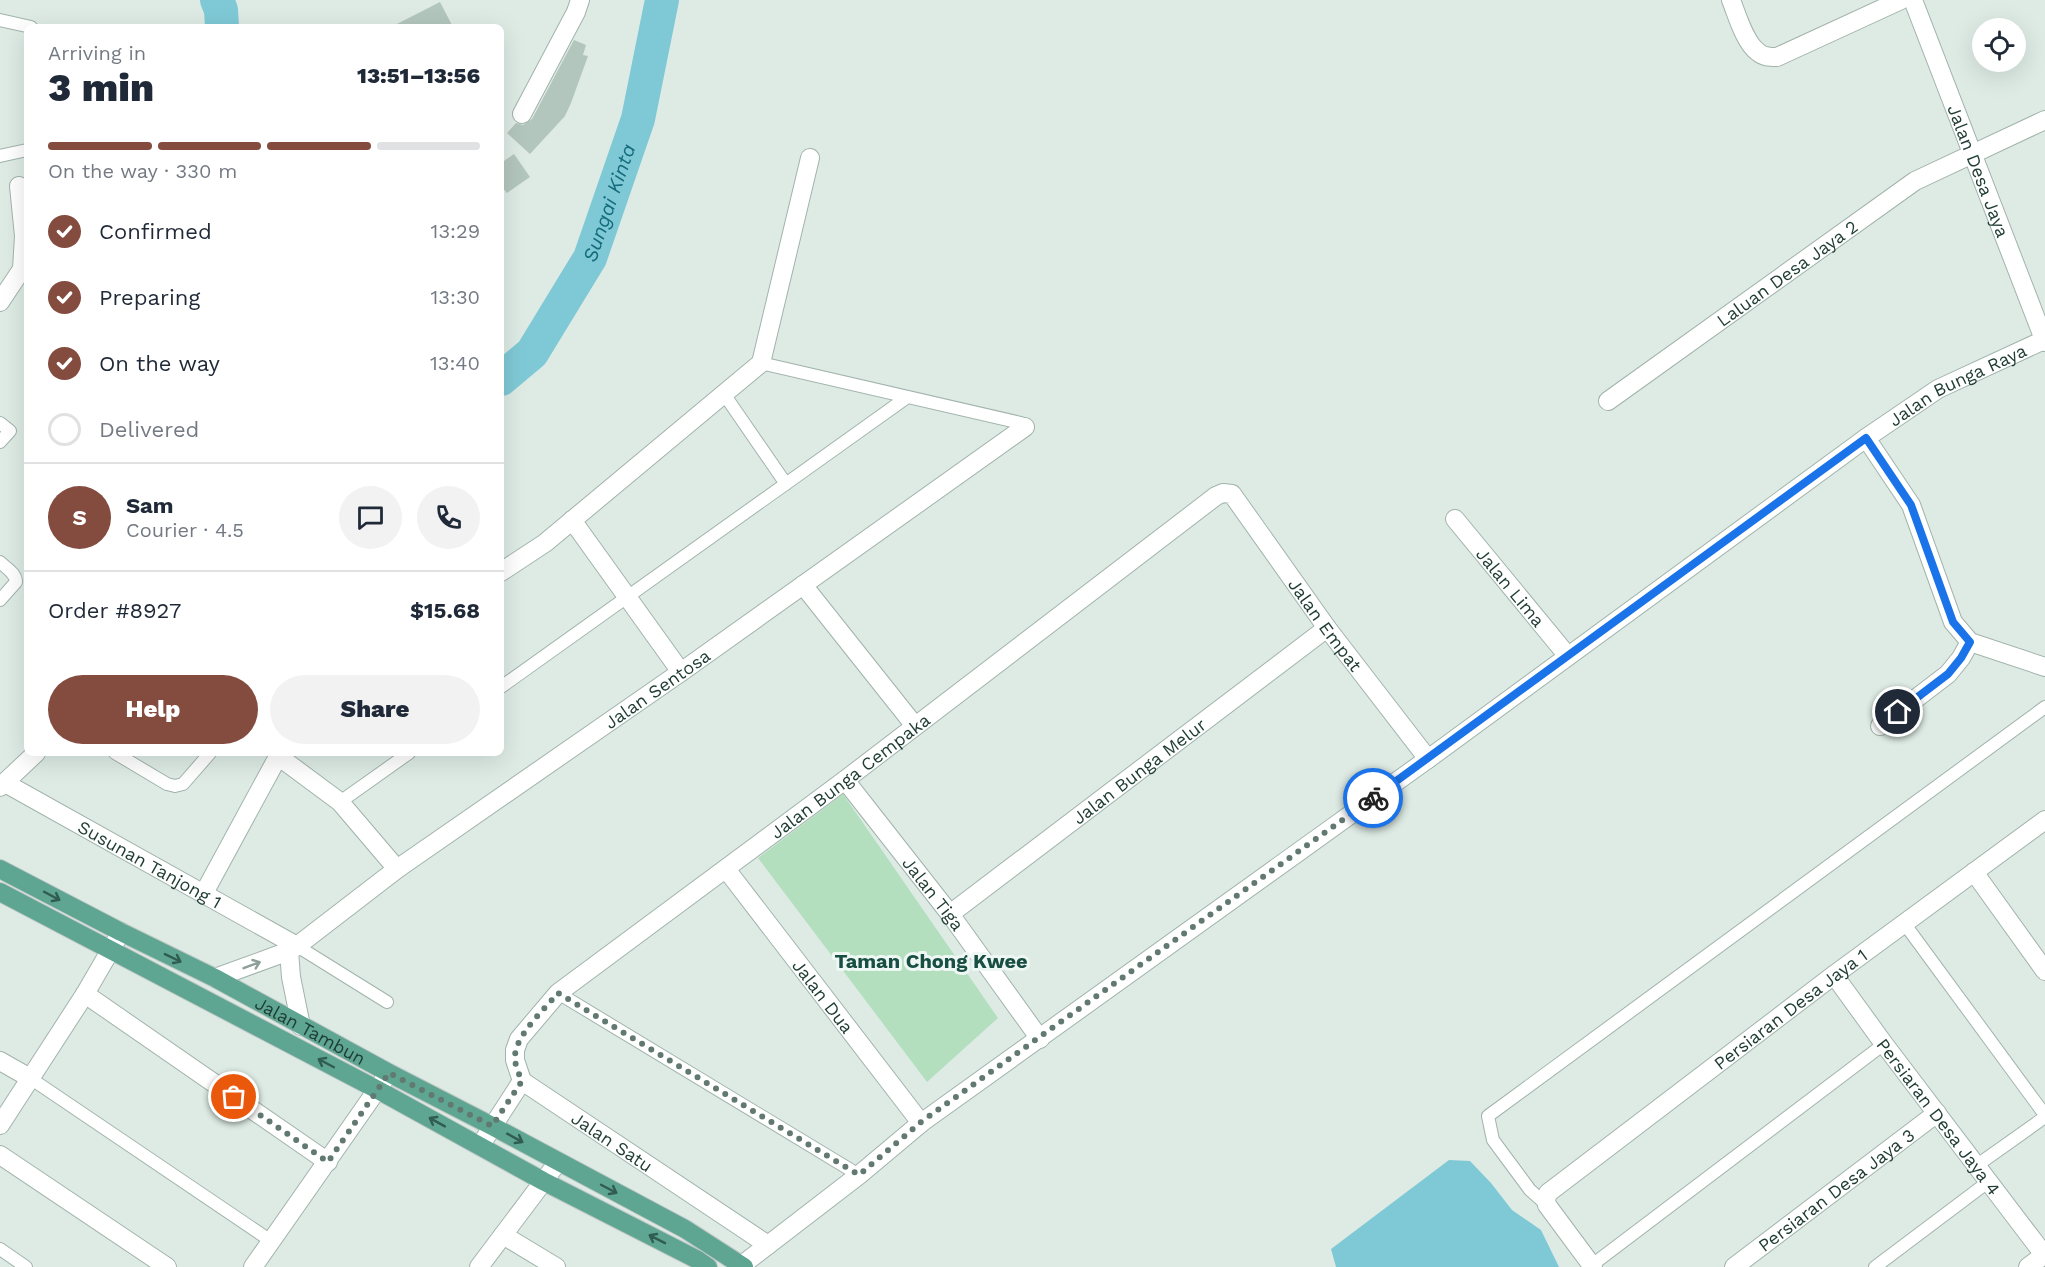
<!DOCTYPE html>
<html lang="en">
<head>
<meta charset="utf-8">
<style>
	:root { --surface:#fff; --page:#f2f2f3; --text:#1f2937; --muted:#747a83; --line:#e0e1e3; --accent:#844b3f }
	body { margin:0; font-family:"Work Sans",sans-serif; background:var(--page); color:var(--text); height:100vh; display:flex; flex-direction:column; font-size:22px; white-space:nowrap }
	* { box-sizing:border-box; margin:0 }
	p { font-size:20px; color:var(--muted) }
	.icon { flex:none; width:33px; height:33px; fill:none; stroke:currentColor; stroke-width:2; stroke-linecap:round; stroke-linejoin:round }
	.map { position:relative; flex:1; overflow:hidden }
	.details { position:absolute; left:24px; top:24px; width:480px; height:732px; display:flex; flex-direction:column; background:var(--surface); border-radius:9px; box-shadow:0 6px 24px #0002 }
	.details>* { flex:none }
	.tools { position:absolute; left:1972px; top:18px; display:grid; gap:12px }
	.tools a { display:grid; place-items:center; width:54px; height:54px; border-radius:50%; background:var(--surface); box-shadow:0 6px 24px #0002; font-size:30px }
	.pin { position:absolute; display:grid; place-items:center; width:51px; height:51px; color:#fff; margin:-26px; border:3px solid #fff; border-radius:50%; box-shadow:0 2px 6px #0007 }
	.courier { position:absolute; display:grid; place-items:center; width:60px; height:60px; margin:-30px; border:4px solid #1a73e8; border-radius:50%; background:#fff; color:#222; box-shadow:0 2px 8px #0007 }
	.overview em { font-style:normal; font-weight:800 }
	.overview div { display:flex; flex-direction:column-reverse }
	.overview { display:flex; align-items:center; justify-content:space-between; height:102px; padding:0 24px }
	h1 { font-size:39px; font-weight:800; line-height:45px }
	.bar { display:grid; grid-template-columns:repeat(4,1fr); gap:9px 6px; align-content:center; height:72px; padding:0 24px }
	.bar i { height:8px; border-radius:4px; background:var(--line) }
	.bar .on { background:var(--accent) }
	.bar p { grid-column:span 4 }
	.line { display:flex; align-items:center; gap:15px; padding:0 24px; border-top:2px solid var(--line) }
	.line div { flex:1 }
	.round { display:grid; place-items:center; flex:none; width:63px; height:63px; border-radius:32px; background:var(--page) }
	ol { padding:0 24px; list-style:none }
	li { display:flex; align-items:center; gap:18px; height:66px }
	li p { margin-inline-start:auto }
	li .icon { padding:6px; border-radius:50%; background:var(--accent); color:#fff; stroke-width:4 }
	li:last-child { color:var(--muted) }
	li i { width:33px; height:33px; border:3px solid var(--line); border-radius:50% }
	.cta { display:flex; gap:12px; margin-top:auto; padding:12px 24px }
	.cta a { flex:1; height:69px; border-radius:36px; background:var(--accent); color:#fff; font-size:24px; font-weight:800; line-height:69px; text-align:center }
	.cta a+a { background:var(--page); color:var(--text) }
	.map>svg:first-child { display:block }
</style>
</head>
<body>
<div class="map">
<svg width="2045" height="1267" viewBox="0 0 2045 1267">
	<rect width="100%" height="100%" fill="#deebe5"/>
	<path fill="#b4dfbf" d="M843 794 998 1018 927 1082 758 858Z"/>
	<path fill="#7fc9d6" d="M1449 1160 1470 1161 1491 1183 1512 1210 1541 1230 1559 1267H1336L1331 1249Z"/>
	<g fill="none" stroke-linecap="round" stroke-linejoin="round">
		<g stroke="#7fc9d6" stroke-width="34">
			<path d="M217 0 221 10 222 27"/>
			<path id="s1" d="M501 379 532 353 590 258 638 119 662 0"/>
		</g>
	</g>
	<path fill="#b3c6be" d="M440 2 453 27H391Z
		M574 40 586 45 583 55 588 56 571 103 565 116 530 154 507 133 516 123 523 125 532 119Z
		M514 154 530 177 507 193 501 186V163Z"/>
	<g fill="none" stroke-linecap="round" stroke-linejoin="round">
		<g stroke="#a1b3ac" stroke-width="14">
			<path id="lane" d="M0 20 31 27
				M0 156 27 150
				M761 363 1021 423 1025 427
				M724 394 786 484
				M0 423 10 431 0 442
				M0 562C6 568 16 573 16 582L0 600
				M501 687 906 398
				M115 753 167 784 175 786 183 784 210 753
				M340 802 409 753
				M1904 923 2045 1115
				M297 946 387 1002
				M558 993 859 1175
				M30 1078 271 1241
				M1976 1166 2045 1117
				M1547 1205 1530 1190 1493 1140 1488 1116 2045 707
				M0 1249 26 1267
				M1592 1265 1884 1044
				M1875 1267 1988 1182"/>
		</g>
		<g stroke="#a1b3ac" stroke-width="20">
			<g id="street">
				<path d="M1731 0C1737 15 1745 43 1758 52 1763 57 1770 57 1777 57L1901 0"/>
				<path id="s2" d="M1913 0 2045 342"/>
				<path d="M522 114 576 12 580 0"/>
				<path d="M0 302 22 269 24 236 19 186"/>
				<path id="s3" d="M1608 401 1915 181 2045 120"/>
				<path d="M1866 438 1911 505 1953 622 1970 642 2045 667"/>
				<path id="s4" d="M1455 519 1567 655"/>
				<path d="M572 520 681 672"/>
				<path d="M501 572 545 543 761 363 810 158"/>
				<path d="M803 585 915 726"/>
				<path d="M1880 726 1948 674 1961 658 1970 642"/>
				<path d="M278 756 340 802 397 869"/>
				<path id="s5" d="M845 780 950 914 1040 1039"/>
				<path id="s6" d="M5 783 297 946"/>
				<path d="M0 787 36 753"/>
				<path id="s7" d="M726 869 921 1123"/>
				<path d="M1974 872 2045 971"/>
				<path d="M204 893 280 753"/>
				<path id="s8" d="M950 914 1327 628"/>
				<path d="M289 951 291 977 301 1026"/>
				<path id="s9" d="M1834 975 1884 1044 2045 1256"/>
				<path id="s10" d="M215 978 289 951 297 946 397 869 681 672 1025 427"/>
				<path d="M85 994 328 1162"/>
				<path d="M0 1061 30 1078"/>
				<path id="s11" d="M522 1081 515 1060V1050L519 1039 558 993 845 780 1216 496 1223 493 1232 494 1327 628 1428 759"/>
				<path d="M0 1125 85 994 121 932"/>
				<path id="s12" d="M480 1146 522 1081 768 1245"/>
				<path d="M0 1155 167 1267"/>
				<path d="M503 1235 556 1267"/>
				<path id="s13" d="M742 1265 859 1175 921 1123 1428 759 1866 438 1938 389 2044 340"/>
				<path d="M253 1267 386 1077"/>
				<path d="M479 1267 558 1162"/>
				<path id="s14" d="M1593 1267 1547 1205 1546 1200 1548 1193 1834 975 2045 820"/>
				<path id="s15" d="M1734 1267 1937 1113"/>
				<path d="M2028 1267 2044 1255"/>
			</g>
		</g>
		<g stroke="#c0c8c6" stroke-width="20">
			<g id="primary">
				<path id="s16" d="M0 869 121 932 215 978 389 1073 492 1126 685 1229 744 1267"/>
				<path d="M0 892 378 1090 543 1181 698 1260 708 1267"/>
			</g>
		</g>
		<use href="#lane" stroke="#fff" stroke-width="12"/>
		<use href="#street" stroke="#fff" stroke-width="18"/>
		<use href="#primary" stroke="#5ea592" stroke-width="18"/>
	</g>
	<defs><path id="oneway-shaft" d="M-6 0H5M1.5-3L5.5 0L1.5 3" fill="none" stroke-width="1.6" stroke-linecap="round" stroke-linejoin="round" transform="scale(1.5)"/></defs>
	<g stroke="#315c50">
		<use href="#oneway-shaft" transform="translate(52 896) rotate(28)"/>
		<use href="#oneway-shaft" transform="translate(173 958) rotate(26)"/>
		<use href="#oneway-shaft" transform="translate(326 1063) rotate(-152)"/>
		<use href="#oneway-shaft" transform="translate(437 1122) rotate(-151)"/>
		<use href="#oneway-shaft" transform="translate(515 1138) rotate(29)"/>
		<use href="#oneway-shaft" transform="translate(609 1189) rotate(28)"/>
		<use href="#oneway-shaft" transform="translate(657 1239) rotate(-153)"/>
	</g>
	<use stroke="#8e9e99" href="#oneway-shaft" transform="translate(252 965) rotate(-21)"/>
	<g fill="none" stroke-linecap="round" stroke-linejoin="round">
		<path stroke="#617971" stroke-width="6" stroke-dasharray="0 10.8" d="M234 1097 328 1162 389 1073 492 1126 522 1081C519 1074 515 1066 515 1058 514 1036 545 1009 558 993L859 1175 921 1122 1373 798"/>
		<path stroke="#1a73e8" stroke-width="8" d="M1373 798 1866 438 1911 505 1953 622 1970 642 1961 658 1948 674 1898 712"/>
	</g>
	<g text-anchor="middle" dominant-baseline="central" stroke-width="6" stroke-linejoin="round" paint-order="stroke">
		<g font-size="18" fill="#1e3c33" stroke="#eef7f3">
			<text stroke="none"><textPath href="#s2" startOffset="183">Jalan Desa Jaya</textPath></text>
			<text stroke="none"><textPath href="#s3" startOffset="220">Laluan Desa Jaya 2</textPath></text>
			<text stroke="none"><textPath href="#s13" startOffset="1502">Jalan Bunga Raya</textPath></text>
			<text stroke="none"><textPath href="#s4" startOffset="88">Jalan Lima</textPath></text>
			<text stroke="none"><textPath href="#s11" startOffset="1106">Jalan Empat</textPath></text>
			<text stroke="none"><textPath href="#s10" startOffset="531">Jalan Sentosa</textPath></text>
			<text stroke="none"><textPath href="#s8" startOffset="237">Jalan Bunga Melur</textPath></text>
			<text stroke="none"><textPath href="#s11" startOffset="468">Jalan Bunga Cempaka</textPath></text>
			<text stroke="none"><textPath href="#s6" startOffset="166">Susunan Tanjong 1</textPath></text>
			<text stroke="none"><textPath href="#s5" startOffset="144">Jalan Tiga</textPath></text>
			<text stroke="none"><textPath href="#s7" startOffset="160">Jalan Dua</textPath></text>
			<text stroke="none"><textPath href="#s14" startOffset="394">Persiaran Desa Jaya 1</textPath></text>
			<text stroke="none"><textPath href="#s16" startOffset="350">Jalan Tambun</textPath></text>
			<text stroke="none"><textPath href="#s9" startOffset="176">Persiaran Desa Jaya 4</textPath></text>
			<text stroke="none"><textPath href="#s12" startOffset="186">Jalan Satu</textPath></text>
			<text stroke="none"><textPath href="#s15" startOffset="128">Persiaran Desa Jaya 3</textPath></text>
		</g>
		<g font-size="20" font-style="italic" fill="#136b7c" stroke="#eef7f3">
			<text stroke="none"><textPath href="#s1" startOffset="210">Sungai Kinta</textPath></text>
		</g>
		<g font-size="20" font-weight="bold" fill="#184f42" stroke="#eef7f3">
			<text x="931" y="961">Taman Chong Kwee</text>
		</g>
	</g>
</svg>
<div class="tools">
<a><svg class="icon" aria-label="locate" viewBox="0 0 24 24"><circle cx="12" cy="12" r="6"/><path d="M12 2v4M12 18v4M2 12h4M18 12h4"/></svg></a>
</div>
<div class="pin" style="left:234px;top:1097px;background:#ea580c"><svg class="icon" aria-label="bag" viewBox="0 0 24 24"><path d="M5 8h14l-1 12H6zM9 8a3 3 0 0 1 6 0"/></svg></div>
<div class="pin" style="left:1898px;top:712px;background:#1f2937"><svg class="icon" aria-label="home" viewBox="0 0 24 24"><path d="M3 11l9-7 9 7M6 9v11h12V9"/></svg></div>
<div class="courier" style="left:1373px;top:798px"><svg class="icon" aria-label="bike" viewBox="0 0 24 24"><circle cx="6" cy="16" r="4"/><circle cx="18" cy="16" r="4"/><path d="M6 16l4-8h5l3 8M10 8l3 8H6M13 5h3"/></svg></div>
<section class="details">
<div class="overview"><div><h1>3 min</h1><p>Arriving in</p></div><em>13:51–13:56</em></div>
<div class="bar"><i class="on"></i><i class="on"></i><i class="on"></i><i></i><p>On the way · 330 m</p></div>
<ol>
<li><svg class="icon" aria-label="check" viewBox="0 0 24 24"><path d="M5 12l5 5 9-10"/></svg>Confirmed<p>13:29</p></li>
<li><svg class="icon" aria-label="check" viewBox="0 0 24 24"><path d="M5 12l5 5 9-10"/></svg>Preparing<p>13:30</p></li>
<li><svg class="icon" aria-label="check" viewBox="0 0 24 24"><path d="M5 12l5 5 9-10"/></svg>On the way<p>13:40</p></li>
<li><i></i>Delivered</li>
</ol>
<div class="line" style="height:108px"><b class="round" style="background:var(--accent);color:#fff">S</b><div><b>Sam</b><p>Courier · 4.5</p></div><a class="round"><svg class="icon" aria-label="chat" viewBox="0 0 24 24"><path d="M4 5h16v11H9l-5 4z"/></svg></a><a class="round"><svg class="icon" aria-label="phone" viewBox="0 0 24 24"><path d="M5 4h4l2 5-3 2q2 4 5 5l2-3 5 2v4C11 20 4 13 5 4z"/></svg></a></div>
<div class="line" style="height:78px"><div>Order #8927</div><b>$15.68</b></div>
<div class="cta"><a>Help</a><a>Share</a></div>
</section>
</div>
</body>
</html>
